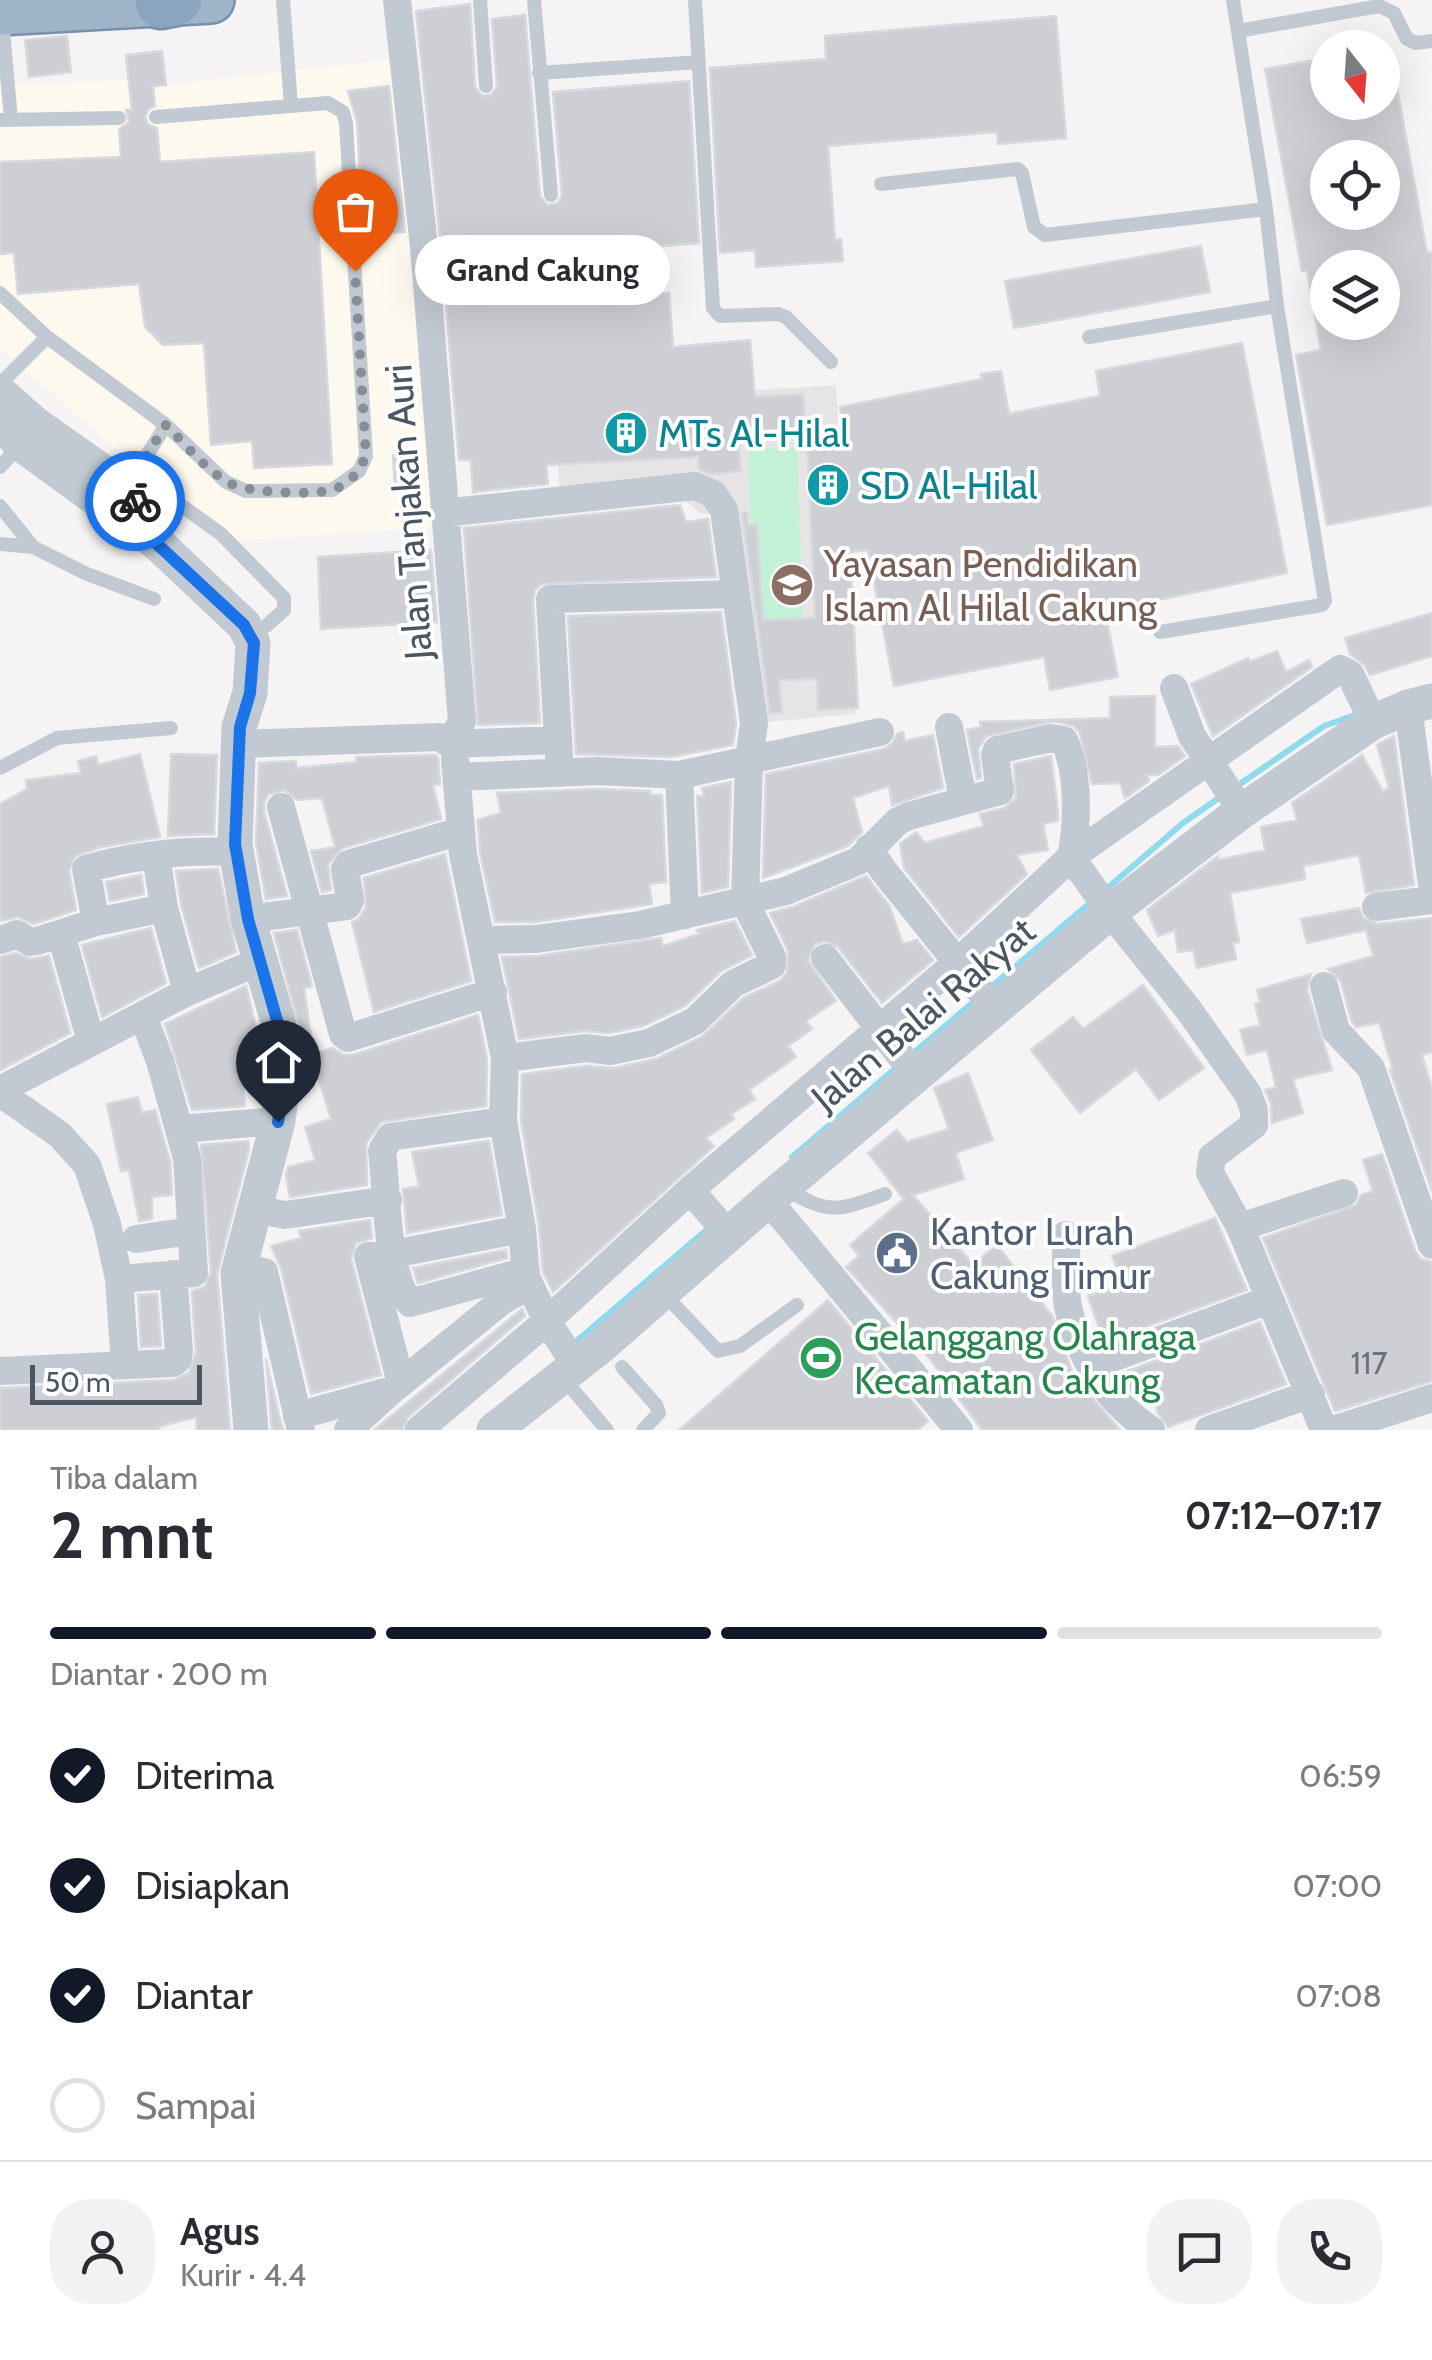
<!DOCTYPE html>
<html lang="id">
<head>
<meta charset="utf-8">
<style>
	:root { --surface:#fff; --page:#f2f2f3; --text:#2b2b33; --muted:#7c7c81; --line:#e1e1e2; --accent:#111827 }
	body { margin:0; font-family:Cabin,sans-serif; background:var(--page); color:var(--text); height:100vh; display:flex; flex-direction:column; font-size:38px; white-space:nowrap }
	* { box-sizing:border-box; margin:0 }
	p { font-size:32px; color:var(--muted) }
	.icon { flex:none; width:55px; height:55px; fill:none; stroke:currentColor; stroke-width:2; stroke-linecap:round; stroke-linejoin:round }
	.map { position:relative; height:1430px; overflow:hidden }
	.side { display:flex; flex-direction:column; background:var(--surface); flex:1 }
	.side>* { flex:none }
	.needle { width:65px; rotate:163deg }
	.buttons { position:absolute; left:1310px; top:30px; display:grid; gap:20px }
	.buttons a { display:grid; place-items:center; width:90px; height:90px; border-radius:50%; background:var(--surface); box-shadow:0 10px 40px #0002; font-size:50px }
	.scale { position:absolute; left:30px; bottom:25px; width:172px; box-sizing:border-box; padding-left:10px; border:5px solid #4a5661; border-top:0; font-size:28px; line-height:35px; white-space:nowrap; color:#4a5661; -webkit-text-stroke:8px #fff; paint-order:stroke }
	.pin { position:absolute; display:grid; place-items:center; width:85px; height:85px; color:#fff; margin:-102px -42px; border-radius:50% 50% 50% 0; rotate:-45deg; box-shadow:0 0 10px #0007 }
	.pin .icon { rotate:45deg }
	.courier { position:absolute; display:grid; place-items:center; width:100px; height:100px; margin:-50px; border:8px solid #1a73e8; border-radius:50%; background:#fff; color:#222; box-shadow:0 2px 12px #0007 }
	.bubble { position:absolute; height:70px; border-radius:35px; background:var(--surface); box-shadow:0 10px 40px #0002; font-size:32px; font-weight:700; line-height:70px; text-align:center }
	.overview em { font-style:normal; font-weight:700 }
	.overview div { display:flex; flex-direction:column-reverse }
	.overview { display:flex; align-items:center; justify-content:space-between; height:170px; padding:0 50px }
	h1 { font-size:65px; font-weight:700; line-height:75px }
	.bar { display:grid; grid-template-columns:repeat(4,1fr); gap:15px 10px; align-content:center; height:120px; padding:0 50px }
	.bar i { height:12px; border-radius:8px; background:var(--line) }
	.bar .current { background:var(--accent) }
	.bar p { grid-column:span 4 }
	.line { display:flex; align-items:center; gap:25px; padding:0 50px; border-top:2px solid var(--line) }
	.line div { flex:1 }
	.round { display:grid; place-items:center; flex:none; width:105px; height:105px; border-radius:40px; background:var(--page) }
	ol { padding:0 50px; list-style:none }
	li { display:flex; align-items:center; gap:30px; height:110px }
	li p { margin-inline-start:auto }
	li .icon { padding:10px; border-radius:50%; background:var(--accent); color:#fff; stroke-width:4 }
	li:last-child { color:var(--muted) }
	li i { width:55px; height:55px; border:5px solid var(--line); border-radius:50% }
	.map>svg:first-child { display:block }
</style>
</head>
<body>
<div class="map">
<svg width="1432" height="1430" viewBox="0 0 1432 1430">
	<rect width="100%" height="100%" fill="#f5f3f3"/>
	<path fill="#fdf9ef" d="M394 59 434 527 235 541 137 467 0 349V85L129 80 131 89Z"/>
	<path fill="#e6e4e5" d="M836 385 855 714 757 723 730 513 701 514 683 499 560 502 554 403Z"/>
	<path fill="#c3f1d5" d="M797 447 803 620 754 622 748 449Z"/>
	<g fill="none" stroke-linecap="round" stroke-linejoin="round">
		<path stroke="#90daee" stroke-width="6" d="M1234 788 1324 726 1355 715
			M1104 891 1183 823 1223 795
			M990 988 1091 902
			M910 1056 977 999
			M792 1157 897 1067
			M572 1345 711 1226"/>
	</g>
	<path fill="#cdcfd5" stroke="#d7d9de" stroke-width="2.5" fill-rule="evenodd" d="M470 4 475 87 482 96 491 95 497 86 492 19 525 15 540 196 547 205 558 203 562 195 553 92 689 81 699 243 546 255 550 302 669 293 673 347 750 340 755 397 803 394 806 431 738 436 741 471 711 474 699 469 698 457 546 465 548 484 473 492 471 460H459L441 246 416 11Z
		M1056 16 1066 138 998 144 997 132 828 146 835 240 841 239 843 261 756 267 755 250 720 253 710 68 826 59 825 36Z
		M67 36 71 72 29 77 25 40Z
		M162 51 166 85 153 86 155 106 149 109 145 117 148 124 157 128 160 162 314 152 332 464 254 468 252 441 211 445 204 343 163 345 145 327 139 284 18 294 14 253 0 254V162L121 157 119 129 129 122 126 110H132L126 55Z
		M1328 58V102H1382V61L1392 60 1427 253 1432 252V505L1327 525 1296 355 1321 350 1307 271H1302L1265 69ZM1328 158H1382V212H1328ZM1328 268H1382V322H1328Z
		M389 86 405 232 363 236 357 122 348 91Z
		M1201 246 1210 292 1014 328 1005 281Z
		M1242 343 1287 573 1105 611 1118 677 1050 690 1044 657 894 686 868 550 850 552 858 708 818 710 817 679 779 680 782 712 770 713 742 513 747 512 748 525H757L763 620 815 618 807 435 845 433 840 407 982 379 981 374 1001 371 1009 414 1100 396 1096 371Z
		M413 453 415 487 395 488 393 455Z
		M680 505 686 522 708 519 716 577 542 584 535 590 533 600 540 723 478 725 464 528Z
		M431 550 437 622 321 629 318 557Z
		M721 612 736 723 733 745 671 757 576 754 568 616Z
		M1432 613V656L1370 675 1365 665 1350 654 1345 638Z
		M1277 651 1286 672 1309 660 1312 667 1213 736 1191 684 1248 658 1249 662Z
		M1155 696V747L1178 746 1185 756 1158 775H1147L1149 781 1125 798 1120 783 1092 784 1080 733 1074 726 1054 721 986 736 978 749 981 778 977 779 967 730 981 727 980 722 1110 718V697Z
		M903 732 905 741 933 735 943 788 892 805 889 786 853 798 862 832 848 846 763 878 766 774 884 749 892 744 897 734Z
		M1394 736 1414 885 1366 893 1359 855 1303 866 1305 879 1230 893 1239 942 1233 943 1236 959 1197 968 1193 950 1178 952 1175 930 1158 936 1147 910 1218 856V860L1265 850 1261 827 1297 820 1292 803 1362 755 1383 791 1389 788 1377 745Z
		M140 754 160 837 101 847 75 856 69 871 76 910 34 924 18 917 0 921V804L27 789 26 780 81 773 78 761 96 756 98 765Z
		M171 754 217 755 214 834 168 836Z
		M435 755 438 757 440 784 433 785 441 819 343 848 328 864 331 890 322 892 311 851 335 847 322 798 297 800 284 790 269 794 264 802V812L287 896 266 899 256 843 259 763 296 761V768L357 762 356 757Z
		M1051 756 1058 813V821L1043 824 1048 850 1017 855 1027 874 959 937 904 868 900 844 916 832 925 843 984 826 980 814 1005 808 1016 798 1014 764Z
		M731 782 728 887 702 893 697 796H704L702 788Z
		M598 789 650 791V795H662L666 882 649 884 652 904 535 922H495L480 852 478 820 501 813 497 793Z
		M445 854 471 981 374 1012 352 922 358 920 366 907 364 878Z
		M218 869 236 952 199 968 181 904 176 871Z
		M141 875 144 894 110 901 106 882Z
		M866 876 889 905 903 944 917 940 933 960 882 1003 838 947 824 941 814 945 808 961 836 1001 806 1021 812 1029 788 1046 796 1057 749 1090 755 1099 731 1114 734 1119 706 1138 714 1146 553 1292 543 1272 539 1226 521 1120 522 1074 586 1066 614 1068 656 1059 703 1036 743 998 780 981 787 973 788 950 770 913 793 907Z
		M1359 908 1363 918 1377 924 1432 918V1052L1422 1055 1432 1089V1191L1390 1070H1393L1380 1026 1379 1023 1356 1027 1352 1022 1341 981 1328 969 1373 956 1366 930 1307 943 1301 919Z
		M735 921 752 955 721 971 685 1006 643 1026 609 1033 584 1031 519 1039 502 957 538 956 661 938 663 946 699 934 697 930Z
		M151 928 166 983 102 1017 82 945Z
		M297 930 312 986 304 988 311 1036 302 1037 274 933Z
		M15 953 31 959 49 956 70 1033 0 1070V957Z
		M1311 974 1307 990 1332 1070 1293 1079 1303 1113 1272 1123 1271 1104 1265 1090 1276 1087 1267 1050 1247 1055 1240 1030 1260 1025 1255 1004 1260 1002 1257 990Z
		M1143 985 1204 1068 1159 1100 1136 1069 1080 1113 1031 1050 1073 1017 1083 1029Z
		M246 986 262 1053 241 1057 245 1106 192 1110 165 1024Z
		M478 1015 487 1060 486 1106 381 1122 366 1143 367 1185 290 1197 286 1175 288 1167 315 1160 305 1127 331 1119 311 1054 333 1048 344 1055H353Z
		M968 1073 993 1140 956 1153 964 1179 913 1195 973 1264 997 1245 1053 1317 1078 1389 1082 1386 1120 1430H982L930 1359 846 1267 859 1256 850 1245 906 1197 903 1198 868 1153 897 1130 907 1142 949 1129 934 1088Z
		M138 1097 142 1113 155 1110 170 1161 172 1195 152 1197V1219L139 1221 129 1170 121 1171 107 1104Z
		M248 1141 249 1149 217 1274 230 1430H197L196 1417 158 1427 159 1430H0V1388L174 1380 189 1373 196 1353 192 1291 205 1287 211 1272 201 1145Z
		M489 1141 502 1215 407 1233 403 1189 419 1186 412 1152Z
		M1382 1154 1415 1251 1421 1259 1432 1262V1381L1335 1411 1263 1238 1356 1205 1361 1195 1373 1191 1363 1160Z
		M1215 1218 1247 1290 1104 1342 1088 1296 1123 1284 1112 1256Z
		M370 1220 372 1238 356 1243 351 1259 381 1375 311 1394 281 1268 271 1246 301 1238 299 1231Z
		M506 1250 507 1258 418 1283 413 1268Z
		M157 1294 161 1346 141 1347 138 1295Z
		M828 1300 928 1421 918 1430H679Z
		M522 1309 525 1316 408 1417 402 1430H374Z
		M1260 1322 1286 1384 1168 1427 1158 1413 1149 1388 1134 1394 1117 1375Z
		M266 1359 280 1420 283 1430H272Z"/>
	<g fill="none" stroke-linecap="round" stroke-linejoin="round">
		<g stroke="#7690ad" stroke-width="50">
			<path id="trunk" d="M0 12 211 0"/>
		</g>
		<g stroke="#7690ad" stroke-width="55">
			<path id="motorway" d="M161 3 176 0"/>
		</g>
		<path stroke="#c1cad2" stroke-width="14" d="M283 0 291 106
			M480 0 486 86
			M534 0 551 195
			M695 0 713 308 720 316 778 314 786 317 831 362
			M2 20 11 119
			M1238 31 1379 6 1394 13 1407 39 1416 43 1432 41
			M539 73 699 62
			M0 120 119 118
			M881 184 1018 169 1022 173 1034 227 1045 235 1266 209
			M0 293 47 337 166 425 226 482 246 491 332 490 359 471 366 456 346 123 343 112 328 103 156 117
			M1089 337 1277 306
			M0 384 47 337
			M0 467 20 445
			M132 476 178 503 221 534 284 598V610L266 626 251 632
			M129 483 166 425
			M0 506 33 547 87 574 154 599
			M0 544 33 547
			M1160 632 1322 605 1325 601 1277 306 1266 209 1233 0
			M0 768 57 738 171 728
			M783 1188C830 1214 835 1212 885 1194
			M663 1293 718 1351 740 1346 797 1305
			M622 1367 656 1405 659 1413 643 1430
			M563 1378 607 1430"/>
		<path stroke="#c1cad2" stroke-width="28" d="M397 0 424 247 462 721 450 744
			M443 513 695 486 713 494 724 510 754 723 749 760 880 732
			M1174 688 1192 736 1242 811
			M1408 707 1432 885
			M949 727 963 799
			M240 744 440 737 450 744
			M450 744 558 740
			M455 759 463 854 505 1058 503 1121 522 1229 526 1277 547 1321 576 1366
			M560 773 550 599 734 594
			M679 775 685 915
			M458 777 598 771 679 775 749 760 745 902 772 957V965L733 984 695 1021 649 1043 610 1051 586 1048 505 1058
			M281 807 343 1034 348 1038 493 992
			M869 848 883 870 994 1008
			M1376 907 1432 900
			M164 908 187 992
			M248 919 347 906 350 900 345 869 349 864 461 831
			M96 922 86 869C135 855 185 850 236 852
			M61 934 91 1042
			M0 940 17 934 30 942 37 941 96 922 164 908 156 855
			M481 940 536 939 640 925 786 891 858 861 898 821 909 816 1000 791 995 755 997 750 1051 738 1064 740C1079 771 1078 824 1071 857L1110 912 1188 1009 1248 1094 1254 1110V1125L1212 1157 1210 1173 1240 1227 1324 1430
			M825 958 917 1077
			M1324 986 1336 1031 1371 1068 1432 1245
			M0 1090 187 992 260 961
			M0 1093 60 1135 87 1165 107 1224 119 1279 125 1365
			M503 1121 390 1137 382 1151C387 1190 386 1274 410 1303L526 1271
			M179 1129 278 1121
			M690 1190 729 1235
			M768 1200 959 1430
			M253 1209 285 1215 388 1200
			M1240 1227 1344 1193
			M1066 1235C1067 1258 1064 1285 1068 1307 1079 1358 1108 1402 1151 1430
			M136 1239 191 1231
			M239 1267 264 1272 301 1430
			M119 1279 194 1273 187 1158 160 1061 143 1016
			M1090 1366 1269 1300
			M0 1371 173 1363 178 1359 179 1351 173 1274
			M401 1383 368 1256 393 1254 522 1229
			M297 1416 385 1392
			M348 1430 391 1391 503 1300 528 1286
			M419 1430 547 1321 690 1190 958 962 1071 857 1340 669 1350 674 1373 722
			M1209 1430 1311 1394
			M1333 1430 1432 1398"/>
		<path stroke="#c1cad2" stroke-width="35" d="M0 393 35 424 126 488 153 531
			M0 423 21 444 157 543 244 625 253 643 250 693 239 727 235 844 248 919 278 1021 285 1062 278 1121 238 1273 251 1430
			M494 1430 601 1346 768 1200 1110 912 1242 811 1373 722 1408 707 1432 701"/>
		<use href="#trunk" stroke="#9fb4c9" stroke-width="45"/>
		<use href="#motorway" stroke="#8ba5c1" stroke-width="50"/>
	</g>
	<g fill="none" stroke-linecap="round" stroke-linejoin="round">
		<path stroke="#868d94" stroke-width="10" stroke-dasharray="0 18" d="M135 501 126 488 166 425C186 445 205 469 229 483 246 493 317 496 335 489 352 482 359 471 366 456L355 271"/>
		<path stroke="#1a73e8" stroke-width="12" d="M135 501 152 526 156 543 244 625 254 643 250 693 240 727 235 844 248 919 284 1045V1087L278 1122"/>
	</g>
	<defs>
		<g id="building-disc" transform="scale(2.25)"><circle r="9.5" fill="#0f9aa8" stroke="#fff"/><path d="M-4-6H4V6H1V3H-1V6H-4ZM-2.5-4.3h1.7v1.8h-1.7ZM.8-4.3h1.7v1.8H.8ZM-2.5-1h1.7V.8h-1.7ZM.8-1h1.7V.8H.8Z" fill="#fff"/></g>
		<g id="school-disc" transform="scale(2.25)"><circle r="9.5" fill="#8d6e63" stroke="#fff"/><path d="M0-5L7-2L0 1L-7-2ZM-4 1L0 2.5L4 1V4Q0 6-4 4Z" fill="#fff"/></g>
		<g id="civic-disc" transform="scale(2.25)"><circle r="9.5" fill="#5c6f8a" stroke="#fff"/><path d="M-.6-6.5H3V-4.5H.6V-3L4-1V1h2V6H-6V1h2V-1L-.6-3ZM-1.2 2.5V6h2.4V2.5Z" fill="#fff"/></g>
		<g id="stadium-disc" transform="scale(2.25)"><circle r="9.5" fill="#2e9e5b" stroke="#fff"/><path d="M0-5a6.5 5 0 1 0 0 10a6.5 5 0 1 0 0-10ZM-3.5-1.8h7v3.6h-7Z" fill="#fff"/></g>
	</defs>
	<g fill-rule="evenodd">
		<use href="#building-disc" x="626" y="433"/>
		<use href="#building-disc" x="828" y="485"/>
		<use href="#school-disc" x="792" y="585"/>
		<use href="#civic-disc" x="897" y="1253"/>
		<use href="#stadium-disc" x="821" y="1358"/>
	</g>
	<g text-anchor="middle" dominant-baseline="central" stroke-width="8" stroke-linejoin="round" paint-order="stroke">
		<g font-size="32" fill="#6b747e">
			<text x="1369" y="1362">117</text>
		</g>
		<g font-size="38" fill="#0d838f" stroke="#fff" text-anchor="start">
			<text x="658" y="433">MTs Al-Hilal</text>
			<text x="860" y="485">SD Al-Hilal</text>
		</g>
		<g font-size="38" fill="#4a5661" stroke="#fff">
			<text transform="translate(408 512) rotate(-94)">Jalan Tanjakan Auri</text>
			<text transform="translate(923 1014) rotate(-40)">Jalan Balai Rakyat</text>
		</g>
		<g font-size="38" fill="#785e54" stroke="#fff" text-anchor="start">
			<text x="824" y="563">Yayasan Pendidikan<tspan x="824" dy="44">Islam Al Hilal Cakung</tspan></text>
		</g>
		<g font-size="38" fill="#4e5e75" stroke="#fff" text-anchor="start">
			<text x="930" y="1231">Kantor Lurah<tspan x="930" dy="44">Cakung Timur</tspan></text>
		</g>
		<g font-size="38" fill="#27864d" stroke="#fff" text-anchor="start">
			<text x="854" y="1336">Gelanggang Olahraga<tspan x="854" dy="44">Kecamatan Cakung</tspan></text>
		</g>
	</g>
</svg>
<div class="buttons">
<a><svg class="needle" viewBox="-14 -14 28 28"><path d="M0-13l5 13h-10z" fill="#e53935"/><path d="M0 13l5-13h-10z" fill="#7c7c81"/></svg></a>
<a><svg class="icon" aria-label="locate" viewBox="0 0 24 24"><circle cx="12" cy="12" r="6"/><path d="M12 2v4M12 18v4M2 12h4M18 12h4"/></svg></a>
<a><svg class="icon" aria-label="layers" viewBox="0 0 24 24"><path d="M12 4l9 5-9 5-9-5zM3 14l9 5 9-5"/></svg></a>
</div>
<div class="scale">50 m</div>
<div class="pin" style="left:355px;top:271px;background:#ea580c"><svg class="icon" aria-label="bag" viewBox="0 0 24 24"><path d="M5 8h14l-1 12H6zM9 8a3 3 0 0 1 6 0"/></svg></div>
<div class="pin" style="left:278px;top:1122px;background:#1f2937"><svg class="icon" aria-label="home" viewBox="0 0 24 24"><path d="M3 11l9-7 9 7M6 9v11h12V9"/></svg></div>
<div class="courier" style="left:135px;top:501px"><svg class="icon" aria-label="bike" viewBox="0 0 24 24"><circle cx="6" cy="16" r="4"/><circle cx="18" cy="16" r="4"/><path d="M6 16l4-8h5l3 8M10 8l3 8H6M13 5h3"/></svg></div>
<div class="bubble" style="left:415px;top:235px;width:255px">Grand Cakung</div>
</div>
<section class="side">
<div class="overview"><div><h1>2 mnt</h1><p>Tiba dalam</p></div><em>07:12–07:17</em></div>
<div class="bar"><i class="current"></i><i class="current"></i><i class="current"></i><i></i><p>Diantar · 200 m</p></div>
<ol>
<li><svg class="icon" aria-label="check" viewBox="0 0 24 24"><path d="M5 12l5 5 9-10"/></svg>Diterima<p>06:59</p></li>
<li><svg class="icon" aria-label="check" viewBox="0 0 24 24"><path d="M5 12l5 5 9-10"/></svg>Disiapkan<p>07:00</p></li>
<li><svg class="icon" aria-label="check" viewBox="0 0 24 24"><path d="M5 12l5 5 9-10"/></svg>Diantar<p>07:08</p></li>
<li><i></i>Sampai</li>
</ol>
<div class="line" style="height:180px"><a class="round"><svg class="icon" aria-label="person" viewBox="0 0 24 24"><circle cx="12" cy="8" r="4"/><path d="M4 21q1-7 8-7t8 7"/></svg></a><div><b>Agus</b><p>Kurir · 4.4</p></div><a class="round"><svg class="icon" aria-label="chat" viewBox="0 0 24 24"><path d="M4 5h16v11H9l-5 4z"/></svg></a><a class="round"><svg class="icon" aria-label="phone" viewBox="0 0 24 24"><path d="M5 4h4l2 5-3 2q2 4 5 5l2-3 5 2v4C11 20 4 13 5 4z"/></svg></a></div>
</section>
</body>
</html>
